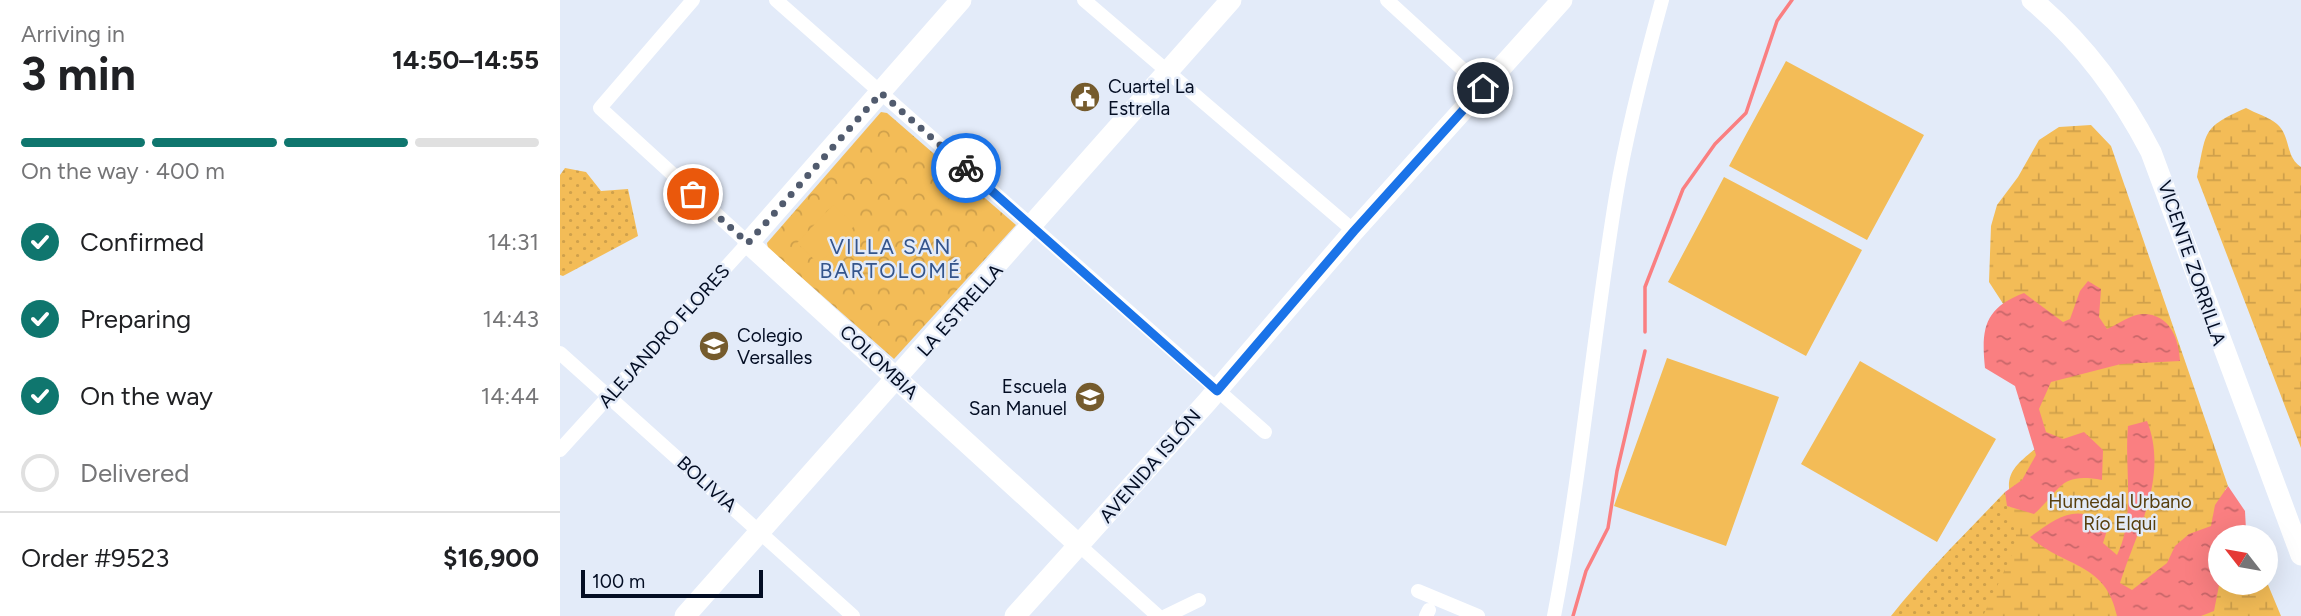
<!DOCTYPE html>
<html lang="en">
<head>
<meta charset="utf-8">
<style>
	:root { --surface:#fff; --page:#f6f6f6; --text:#202124; --muted:#757577; --line:#e0e0e0; --accent:#0f766e }
	body { margin:0; font-family:Figtree,sans-serif; background:var(--page); color:var(--text); height:100vh; display:flex; flex-direction:column; font-size:26px; white-space:nowrap }
	* { box-sizing:border-box; margin:0 }
	p { font-size:23px; color:var(--muted) }
	.icon { flex:none; width:38px; height:38px; fill:none; stroke:currentColor; stroke-width:2; stroke-linecap:round; stroke-linejoin:round }
	.map { position:relative; flex:1; overflow:hidden }
	.panel { display:flex; flex-direction:column; background:var(--surface); width:560px }
	.panel>* { flex:none }
	.needle { width:46px; rotate:301deg }
	.buttons { position:absolute; left:1648px; top:525px; display:grid; gap:14px }
	.buttons a { display:grid; place-items:center; width:70px; height:70px; border-radius:50%; background:var(--surface); box-shadow:0 7px 28px #0002; font-size:35px }
	.scale { position:absolute; left:21px; bottom:18px; width:182px; box-sizing:border-box; padding-left:7px; border:4px solid #030d23; border-top:0; font-size:19px; line-height:24px; white-space:nowrap; color:#030d23; -webkit-text-stroke:5px #e3ebf9; paint-order:stroke }
	.pin { position:absolute; display:grid; place-items:center; width:60px; height:60px; color:#fff; margin:-30px; border:4px solid #fff; border-radius:50%; box-shadow:0 2px 7px #0007 }
	.courier { position:absolute; display:grid; place-items:center; width:70px; height:70px; margin:-35px; border:5px solid #1a73e8; border-radius:50%; background:#fff; color:#222; box-shadow:0 2px 9px #0007 }
	.overview em { font-style:normal; font-weight:700 }
	.overview div { display:flex; flex-direction:column-reverse }
	.overview { display:flex; align-items:center; justify-content:space-between; height:119px; padding:0 21px }
	h1 { font-size:46px; font-weight:700; line-height:52px }
	.bar { display:grid; grid-template-columns:repeat(4,1fr); gap:10px 7px; align-content:center; height:84px; padding:0 21px }
	.bar i { height:9px; border-radius:5px; background:var(--line) }
	.bar .active { background:var(--accent) }
	.bar p { grid-column:span 4 }
	.line { display:flex; align-items:center; gap:18px; padding:0 21px; border-top:2px solid var(--line) }
	.line div { flex:1 }
	ol { padding:0 21px; list-style:none }
	li { display:flex; align-items:center; gap:21px; height:77px }
	li p { margin-inline-start:auto }
	li .icon { padding:7px; border-radius:50%; background:var(--accent); color:#fff; stroke-width:4 }
	li:last-child { color:var(--muted) }
	li i { width:38px; height:38px; border:4px solid var(--line); border-radius:50% }
	main { display:flex; flex:1; min-height:0 }
	.map>svg:first-child { display:block }
</style>
</head>
<body>
<main>
<section class="panel">
<div class="overview"><div><h1>3 min</h1><p>Arriving in</p></div><em>14:50–14:55</em></div>
<div class="bar"><i class="active"></i><i class="active"></i><i class="active"></i><i></i><p>On the way · 400 m</p></div>
<ol>
<li><svg class="icon" aria-label="check" viewBox="0 0 24 24"><path d="M5 12l5 5 9-10"/></svg>Confirmed<p>14:31</p></li>
<li><svg class="icon" aria-label="check" viewBox="0 0 24 24"><path d="M5 12l5 5 9-10"/></svg>Preparing<p>14:43</p></li>
<li><svg class="icon" aria-label="check" viewBox="0 0 24 24"><path d="M5 12l5 5 9-10"/></svg>On the way<p>14:44</p></li>
<li><i></i>Delivered</li>
</ol>
<div class="line" style="height:91px"><div>Order #9523</div><b>$16,900</b></div>
</section>
<div class="map">
<svg width="1741" height="616" viewBox="0 0 1741 616">
	<defs>
		<pattern id="grass-dots" width="8" height="8" patternUnits="userSpaceOnUse" patternTransform="scale(1.75)"><rect width="8" height="8" fill="#f3bc57"/><path d="M2 2h.1M6 6h.1" fill="none" stroke="#cfa04b" stroke-width="1.8" stroke-linecap="round"/></pattern>
		<pattern id="forest-crowns" width="20" height="18" patternUnits="userSpaceOnUse" patternTransform="scale(1.75)"><rect width="20" height="18" fill="#f3bc57"/><path d="M2 6a3 3 0 1 1 6 0M12 15a3 3 0 1 1 6 0" fill="none" stroke="#cfa04b"/></pattern>
		<pattern id="wetland-marsh" width="20" height="14" patternUnits="userSpaceOnUse" patternTransform="scale(1.75)"><rect width="20" height="14" fill="#f3bc57"/><path d="M1 5h8M5 5V1M11 12h8M15 12V8" fill="none" stroke="#cfa04b"/></pattern>
		<pattern id="water-ripples" width="26" height="14" patternUnits="userSpaceOnUse" patternTransform="scale(1.75)"><rect width="26" height="14" fill="#fa7f81"/><path d="M2 4q2-2 4 0t4 0M15 11q2-2 4 0t4 0" fill="none" stroke="#c86669"/></pattern>
	</defs>
	<rect width="100%" height="100%" fill="#e3ebf9"/>
	<path fill="url(#grass-dots)" d="M5 168 26 172 41 191 68 189 78 236 3 276 0 275V175Z
		M1445 492 1462 554 1467 616H1331C1366 572 1406 533 1445 492Z"/>
	<path fill="url(#forest-crowns)" d="M321 112 327 113 456 225 334 359 208 248 207 243Z"/>
	<path fill="url(#wetland-marsh)" d="M1686 108C1695 113 1709 117 1717 124 1731 136 1725 157 1741 167V448L1637 177C1647 131 1641 128 1686 108Z
		M1531 125 1551 146 1668 486 1665 490 1682 533 1686 530 1689 537H1661V583L1706 580 1721 616H1423L1455 548 1456 535 1447 506 1453 507C1441 471 1457 465 1482 443L1453 319 1429 282 1431 226 1437 205 1458 177 1479 140 1499 127Z"/>
	<path fill="#f3bc57" d="M1226 61 1364 135 1307 240 1169 166Z
		M1164 177 1302 250 1246 356 1108 282Z
		M273 205 295 225 259 264 237 243Z
		M1107 358 1219 397 1166 546 1054 506Z
		M1300 361 1436 439 1377 542 1241 464Z"/>
	<path fill="url(#water-ripples)" d="M1528 281 1541 289 1539 317 1547 329C1557 325 1571 314 1583 314 1610 314 1619 339 1620 361L1561 364 1491 382 1479 409 1486 432 1503 439 1524 432 1543 450 1542 480C1498 472 1502 490 1474 514L1447 506 1445 492 1462 480 1476 455 1455 386 1425 368C1421 329 1424 308 1464 293L1503 322 1510 319 1520 291Z
		M1587 421C1609 477 1577 530 1560 583L1572 590 1607 563 1615 546 1629 534 1651 526 1655 505 1668 486 1685 511 1686 530 1679 537H1661V575L1654 611 1641 616H1557C1546 562 1505 568 1470 537 1498 517 1518 501 1548 527L1543 543 1557 555C1576 517 1564 467 1568 426Z"/>
	<g fill="none" stroke-linecap="round" stroke-linejoin="round">
		<path stroke="#fa7f81" stroke-width="3.5" d="M1085 332V287L1123 189 1155 144 1186 113 1217 21 1232 0
			M1013 616 1026 571 1048 528 1057 471 1085 351"/>
		<path stroke="#fff" stroke-width="14" d="M216 0 705 432
			M524 0 794 231
			M827 0 923 88
			M0 353 293 616
			M0 450 188 243 40 108 133 0
			M520 546 598 616
			M858 591 918 616
			M606 616 639 600
			M866 616 869 610
			M994 616C1021 477 1033 336 1056 196 1067 130 1084 65 1102 0"/>
		<path stroke="#fff" stroke-width="21" d="M401 0 188 243 520 546
			M1472 0C1523 42 1561 94 1591 152L1741 555
			M125 616 671 0
			M455 616 647 402 794 231 1002 0"/>
	</g>
	<g fill="none" stroke-linecap="round" stroke-linejoin="round">
		<path stroke="#515b6e" stroke-width="7" stroke-dasharray="0 12.6" d="M133 194 188 243 321 93 406 168"/>
		<path stroke="#1a73e8" stroke-width="9" d="M406 168 657 391 794 231 923 88"/>
	</g>
	<defs>
		<g id="civic-disc" transform="scale(1.575)"><circle r="9.5" fill="#755b2d" stroke="#e3ebf9"/><path d="M-.6-6.5H3V-4.5H.6V-3L4-1V1h2V6H-6V1h2V-1L-.6-3ZM-1.2 2.5V6h2.4V2.5Z" fill="#fff"/></g>
		<g id="school-disc" transform="scale(1.575)"><circle r="9.5" fill="#755b2d" stroke="#e3ebf9"/><path d="M0-5L7-2L0 1L-7-2ZM-4 1L0 2.5L4 1V4Q0 6-4 4Z" fill="#fff"/></g>
	</defs>
	<g fill-rule="evenodd">
		<use href="#civic-disc" x="525" y="97"/>
		<use href="#school-disc" x="154" y="346"/>
		<use href="#school-disc" x="530" y="397"/>
	</g>
	<g text-anchor="middle" dominant-baseline="central" stroke-width="5" stroke-linejoin="round" paint-order="stroke">
		<g font-size="19" fill="#030d23" stroke="#e3ebf9" text-anchor="start">
			<text x="548" y="86">Cuartel La<tspan x="548" dy="22">Estrella</tspan></text>
			<text x="177" y="335">Colegio<tspan x="177" dy="22">Versalles</tspan></text>
			<text x="507" y="386" text-anchor="end">Escuela<tspan x="507" dy="22">San Manuel</tspan></text>
		</g>
		<g font-size="19" fill="#030d23" stroke="#e3ebf9">
			<text transform="translate(1632 263) rotate(71)">VICENTE ZORRILLA</text>
			<text transform="translate(400 310) rotate(-48)">LA ESTRELLA</text>
			<text transform="translate(104 336) rotate(-48)">ALEJANDRO FLORES</text>
			<text transform="translate(319 362) rotate(43)">COLOMBIA</text>
			<text transform="translate(590 466) rotate(-49)">AVENIDA ISLÓN</text>
			<text transform="translate(147 484) rotate(42)">BOLIVIA</text>
		</g>
		<g font-size="19" fill="#583f0d" stroke="#e3ebf9">
			<text x="1560" y="501">Humedal Urbano<tspan x="1560" dy="22">Río Elqui</tspan></text>
		</g>
		<g font-size="21" letter-spacing="2" fill="#34558c" stroke="#e3ebf9">
			<text x="331" y="246">VILLA SAN<tspan x="331" dy="24">BARTOLOMÉ</tspan></text>
		</g>
	</g>
</svg>
<div class="buttons">
<a><svg class="needle" viewBox="-14 -14 28 28"><path d="M0-13l5 13h-10z" fill="#e53935"/><path d="M0 13l5-13h-10z" fill="#757577"/></svg></a>
</div>
<div class="scale">100 m</div>
<div class="pin" style="left:133px;top:194px;background:#ea580c"><svg class="icon" aria-label="bag" viewBox="0 0 24 24"><path d="M5 8h14l-1 12H6zM9 8a3 3 0 0 1 6 0"/></svg></div>
<div class="pin" style="left:923px;top:88px;background:#1f2937"><svg class="icon" aria-label="home" viewBox="0 0 24 24"><path d="M3 11l9-7 9 7M6 9v11h12V9"/></svg></div>
<div class="courier" style="left:406px;top:168px"><svg class="icon" aria-label="bike" viewBox="0 0 24 24"><circle cx="6" cy="16" r="4"/><circle cx="18" cy="16" r="4"/><path d="M6 16l4-8h5l3 8M10 8l3 8H6M13 5h3"/></svg></div>
</div>
</main>
</body>
</html>
